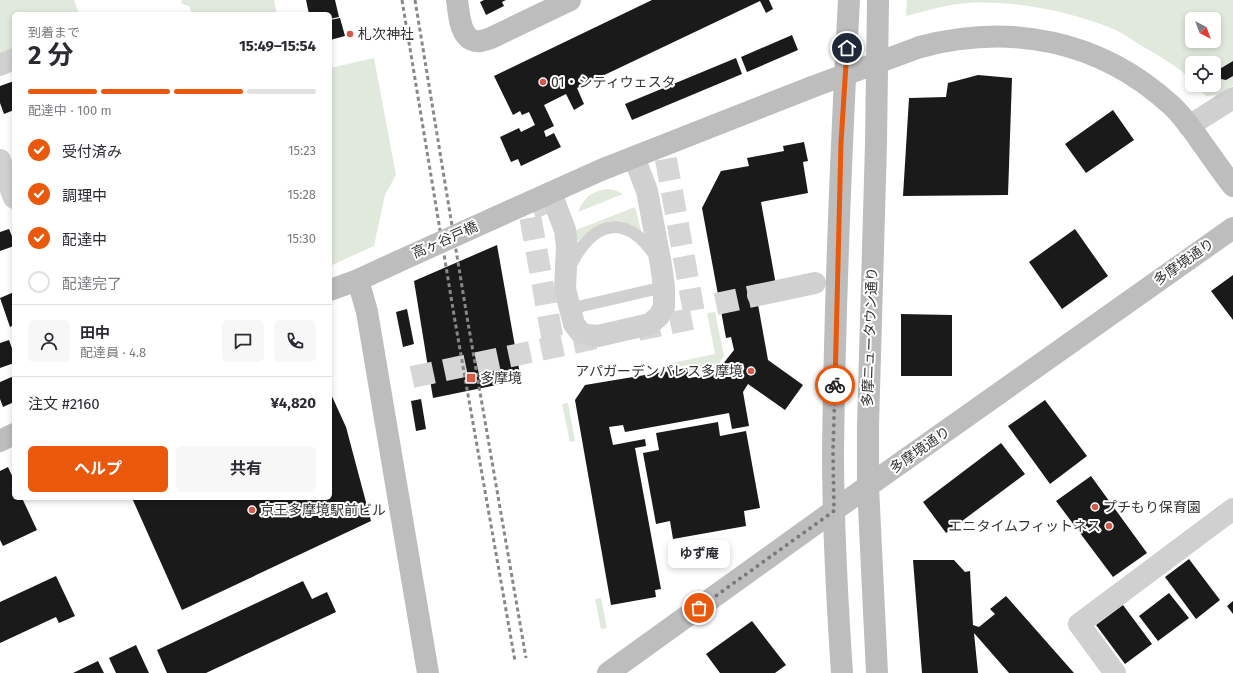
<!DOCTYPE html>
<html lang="ja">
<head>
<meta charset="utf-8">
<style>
	:root { --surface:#fff; --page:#f7f7f7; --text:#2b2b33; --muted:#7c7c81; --line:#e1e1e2; --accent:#ea580c }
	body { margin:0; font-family:"Fira Sans","Noto Sans JP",sans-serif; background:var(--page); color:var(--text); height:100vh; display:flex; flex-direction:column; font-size:15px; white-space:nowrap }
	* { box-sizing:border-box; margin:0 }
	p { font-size:13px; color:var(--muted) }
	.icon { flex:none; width:22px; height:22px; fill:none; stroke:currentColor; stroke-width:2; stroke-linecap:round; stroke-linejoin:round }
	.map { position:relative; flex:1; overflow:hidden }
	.details { position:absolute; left:12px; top:12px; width:320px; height:488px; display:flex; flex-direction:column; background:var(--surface); border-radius:6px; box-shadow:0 2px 6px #0003 }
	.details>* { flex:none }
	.needle { width:26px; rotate:139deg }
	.tools { position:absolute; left:1185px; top:12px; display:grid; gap:8px }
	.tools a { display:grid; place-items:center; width:36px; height:36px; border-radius:6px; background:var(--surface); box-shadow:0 2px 6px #0003; font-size:20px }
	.pin { position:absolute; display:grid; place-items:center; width:34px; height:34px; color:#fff; margin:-17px; border:2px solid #fff; border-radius:50%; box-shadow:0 1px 4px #0007 }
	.courier { position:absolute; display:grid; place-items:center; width:40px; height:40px; margin:-20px; border:3px solid #ea580c; border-radius:50%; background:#fff; color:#222; box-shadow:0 1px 5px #0007 }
	.bubble { position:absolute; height:28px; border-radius:6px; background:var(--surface); box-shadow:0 2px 6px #0003; font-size:13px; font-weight:700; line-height:28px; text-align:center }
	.summary em { font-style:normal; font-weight:700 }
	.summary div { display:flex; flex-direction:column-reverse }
	.summary { display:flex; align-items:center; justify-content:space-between; height:68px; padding:0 16px }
	h1 { font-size:26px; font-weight:700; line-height:30px }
	.bar { display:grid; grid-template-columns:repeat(4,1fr); gap:6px 4px; align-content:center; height:48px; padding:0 16px }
	.bar i { height:5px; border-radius:3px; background:var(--line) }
	.bar .selected { background:var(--accent) }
	.bar p { grid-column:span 4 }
	.line { display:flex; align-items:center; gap:10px; padding:0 16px; border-top:1px solid var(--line) }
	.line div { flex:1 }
	.round { display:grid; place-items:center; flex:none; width:42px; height:42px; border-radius:6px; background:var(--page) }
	ol { padding:0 16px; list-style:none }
	li { display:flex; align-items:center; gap:12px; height:44px }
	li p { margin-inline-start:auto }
	li .icon { padding:4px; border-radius:50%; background:var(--accent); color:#fff; stroke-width:4 }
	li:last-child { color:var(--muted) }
	li i { width:22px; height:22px; border:2px solid var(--line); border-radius:50% }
	.button { display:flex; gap:8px; margin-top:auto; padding:8px 16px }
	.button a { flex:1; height:46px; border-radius:6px; background:var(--accent); color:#fff; font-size:16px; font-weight:700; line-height:46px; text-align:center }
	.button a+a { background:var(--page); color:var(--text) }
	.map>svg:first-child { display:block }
</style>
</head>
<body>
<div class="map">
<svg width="1233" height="673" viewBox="0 0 1233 673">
	<rect width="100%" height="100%" fill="#fff"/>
	<path fill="#e1e9dd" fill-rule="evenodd" d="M0 0H74L79 14H14V49L0 55Z
		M181 0H274L277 14H191L192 13 189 6 182 4Z
		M907 0H1233V85L1218 95 1206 96 1196 85H1214V63H1192V81C1178 66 1159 56 1142 46 1132 40 1122 32 1111 28 1070 11 1012 0 968 3 947 4 927 11 906 16ZM1192 19H1214V41H1192Z
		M374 58 396 175 385 195 374 246 330 266V68Z
		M607 189 615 190 623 194 578 212C585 197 590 192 607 189Z
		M635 207 641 230 640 231C617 212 597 222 578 241L576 239V230Z
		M715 312 724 356 715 369 708 371 707 368 689 372 688 365 667 369V364L715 354 707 313Z
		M568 403 575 441 570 442 562 404Z
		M601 598 607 628 601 629 595 599Z"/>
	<path fill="#1a1a1a" d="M306 0H335L339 17 330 19V14H309Z
		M484 0H506L502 2 504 6 486 15 480 2Z
		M652 0H769L773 9 766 13 760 1 577 88 584 104 574 110 566 94 544 105 554 126 544 131 546 137 554 133 561 147 521 166 518 159 511 162 500 137 519 128 521 132 535 125 529 112 522 115 520 111 513 115 494 76Z
		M340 18 345 36 330 40V20Z
		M792 35 798 50 747 72 741 57Z
		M736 58 742 74 632 120 625 104Z
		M1233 61V76L1226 80 1216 78 1218 70Z
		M978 75 1012 78 1008 195 903 196 909 98 946 97 948 83Z
		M14 81V110L4 114 0 103V86Z
		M1113 110 1134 140 1086 173 1065 144Z
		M804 142 808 161 803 162 808 193 761 202 776 285 755 288 768 360 803 385 785 410 748 384 743 392 749 426 732 429 729 413 625 432 623 425 609 427 613 445 645 439 646 446 635 448 661 589 655 590 656 597 611 605 575 400 585 385 687 368 689 378 715 374 734 350 731 337 726 338 702 208 721 171 749 166 747 158 784 151 783 146Z
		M9 229 14 241V246L0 251V232Z
		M1075 229 1108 276 1062 309 1029 262Z
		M497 245 521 380 433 398 414 281Z
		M1233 275V320L1211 291Z
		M14 292V325L10 327 0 298Z
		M407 309 414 344 403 347 396 312Z
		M901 314 952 315V376H901Z
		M9 340 14 354V363L0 368V343Z
		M14 376V402L3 407 0 399V382Z
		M330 392 346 427 371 521 182 610 132 498H330Z
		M421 399 426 429 416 431 411 401Z
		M1045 400 1087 456 1050 484 1008 426Z
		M718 422 720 436 746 431 760 508 744 511 746 526 673 539 670 521 656 524 643 453 659 450 656 433Z
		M1001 443 1025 474 946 533 923 502Z
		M8 467 14 480V498H22L37 530 3 546 0 540V471Z
		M1091 476 1147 553 1113 577 1056 501Z
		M1189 559 1220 600 1196 619 1165 577Z
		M913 560H954L965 572 970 571 973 625 979 627 995 614 990 609 1006 596 1074 673H1009L974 633 978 673H922Z
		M56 576 75 616 59 623 56 617 0 643V602Z
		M303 581 312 599 327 592 336 612 206 673H167L157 650Z
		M1169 593 1189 618 1158 641 1139 616Z
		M1233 601V614L1227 606Z
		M1123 605 1152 644 1125 664 1096 625Z
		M752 621 786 665 775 673H720L706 654Z
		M136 645 149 673H116L109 658Z
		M98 661 104 673H73Z"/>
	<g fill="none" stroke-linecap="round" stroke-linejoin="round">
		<path stroke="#d6d6d6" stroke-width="22" stroke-dasharray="22 11" stroke-linecap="butt" d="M552 200 529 210 554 347
			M716 304 758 295
			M638 330 695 318 665 154
			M412 377 606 336"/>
		<path stroke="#d0d0d0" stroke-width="12" d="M571 265C593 221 626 212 655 256
			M569 309 664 287"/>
		<path stroke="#d0d0d0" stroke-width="22" d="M0 65 14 59
			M1189 126 1233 98
			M0 160 14 198
			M551 193 565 230 567 247 565 289 574 324 580 332 587 335 598 336 650 324 659 316 664 307V287L661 265 647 191 634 157
			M758 295 815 283
			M1115 673 1079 624 1233 509"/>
		<path stroke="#bdbdbd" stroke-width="22" d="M457 0C459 12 459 34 472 40 478 43 485 40 491 38L570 0
			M920 47C1011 23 1100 40 1171 105 1182 115 1192 129 1201 142 1212 157 1222 172 1233 186
			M492 219 601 170 812 87
			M358 280 367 312 428 673
			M330 290 358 280 397 262
			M0 441 14 434
			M608 673 868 486 1233 228
			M842 673C837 599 833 524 833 450 835 300 841 150 849 0
			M877 673 868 486V426L876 143 878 0"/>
		<path stroke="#888" stroke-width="3" stroke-dasharray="4 3" stroke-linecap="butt" d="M402 0 455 321 515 661
			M415 0 467 317 526 658"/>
		<path stroke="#bdbdbd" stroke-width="22" d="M812 87 920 47
			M397 262 492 219"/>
	</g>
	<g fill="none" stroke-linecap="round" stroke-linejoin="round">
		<path stroke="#7a7a7a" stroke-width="4" stroke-dasharray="0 7.2" d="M699 608 834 511 833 451 835 385"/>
		<path stroke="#ea580c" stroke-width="5" d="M835 385 841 143 847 48"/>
	</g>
	<g fill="#d65849" stroke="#fff" stroke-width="1.5">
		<circle cx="350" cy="34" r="4"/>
		<circle cx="543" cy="82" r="4"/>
		<circle cx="751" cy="371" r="4"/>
		<rect x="466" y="373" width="10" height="10" rx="2"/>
		<circle cx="1095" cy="507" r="4"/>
		<circle cx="252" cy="510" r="4"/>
		<circle cx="1109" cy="526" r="4"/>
	</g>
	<g text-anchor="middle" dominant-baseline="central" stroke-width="4" stroke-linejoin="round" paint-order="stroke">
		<g font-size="14" fill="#333" stroke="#fff" text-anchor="start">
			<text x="358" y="34">札次神社</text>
			<text x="551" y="82">01・シティウェスタ</text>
			<text x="743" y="371" text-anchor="end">アパガーデンパレス多摩境</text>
			<text x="480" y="378">多摩境</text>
			<text x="1103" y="507">プチもり保育園</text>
			<text x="260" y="510">京王多摩境駅前ビル</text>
			<text x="1101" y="526" text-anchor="end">エニタイムフィットネス</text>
		</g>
		<g font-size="14" fill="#333" stroke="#fff">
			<text transform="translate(445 240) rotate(-24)">高ヶ谷戸橋</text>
			<text transform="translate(1184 262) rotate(-35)">多摩境通り</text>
			<text transform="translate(870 337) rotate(-88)">多摩ニュータウン通り</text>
			<text transform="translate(920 450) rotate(-35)">多摩境通り</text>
		</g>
	</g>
</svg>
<div class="tools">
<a><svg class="needle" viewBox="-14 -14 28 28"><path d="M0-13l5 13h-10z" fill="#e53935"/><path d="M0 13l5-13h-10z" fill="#7c7c81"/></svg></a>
<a><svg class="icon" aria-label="locate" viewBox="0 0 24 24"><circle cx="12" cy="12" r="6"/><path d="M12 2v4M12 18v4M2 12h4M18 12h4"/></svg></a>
</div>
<div class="pin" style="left:699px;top:608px;background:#ea580c"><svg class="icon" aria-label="bag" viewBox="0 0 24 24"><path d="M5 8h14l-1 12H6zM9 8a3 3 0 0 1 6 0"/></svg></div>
<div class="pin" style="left:847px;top:48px;background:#1f2937"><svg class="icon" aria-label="home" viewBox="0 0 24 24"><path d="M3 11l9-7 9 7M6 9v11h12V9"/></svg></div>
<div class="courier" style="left:835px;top:385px"><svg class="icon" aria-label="bike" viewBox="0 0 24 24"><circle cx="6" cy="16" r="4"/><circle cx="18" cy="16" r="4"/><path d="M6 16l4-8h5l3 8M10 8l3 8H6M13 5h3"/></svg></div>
<div class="bubble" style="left:668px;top:540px;width:62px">ゆず庵</div>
<section class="details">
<div class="summary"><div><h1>2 分</h1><p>到着まで</p></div><em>15:49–15:54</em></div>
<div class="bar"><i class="selected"></i><i class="selected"></i><i class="selected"></i><i></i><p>配達中 · 100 m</p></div>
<ol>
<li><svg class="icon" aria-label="check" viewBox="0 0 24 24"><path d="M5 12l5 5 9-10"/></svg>受付済み<p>15:23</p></li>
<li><svg class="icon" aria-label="check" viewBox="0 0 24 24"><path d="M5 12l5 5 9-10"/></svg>調理中<p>15:28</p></li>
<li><svg class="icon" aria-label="check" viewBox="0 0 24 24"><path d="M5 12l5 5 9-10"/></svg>配達中<p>15:30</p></li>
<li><i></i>配達完了</li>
</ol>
<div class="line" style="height:72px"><a class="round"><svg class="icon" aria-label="person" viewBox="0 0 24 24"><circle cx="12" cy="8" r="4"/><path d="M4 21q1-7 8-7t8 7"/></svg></a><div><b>田中</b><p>配達員 · 4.8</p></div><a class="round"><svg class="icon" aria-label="chat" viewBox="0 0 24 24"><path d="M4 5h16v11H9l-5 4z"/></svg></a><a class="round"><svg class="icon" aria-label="phone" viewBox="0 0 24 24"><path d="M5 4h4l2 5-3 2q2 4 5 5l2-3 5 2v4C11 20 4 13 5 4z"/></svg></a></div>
<div class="line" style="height:52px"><div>注文 #2160</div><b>¥4,820</b></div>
<div class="button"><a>ヘルプ</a><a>共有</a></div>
</section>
</div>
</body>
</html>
